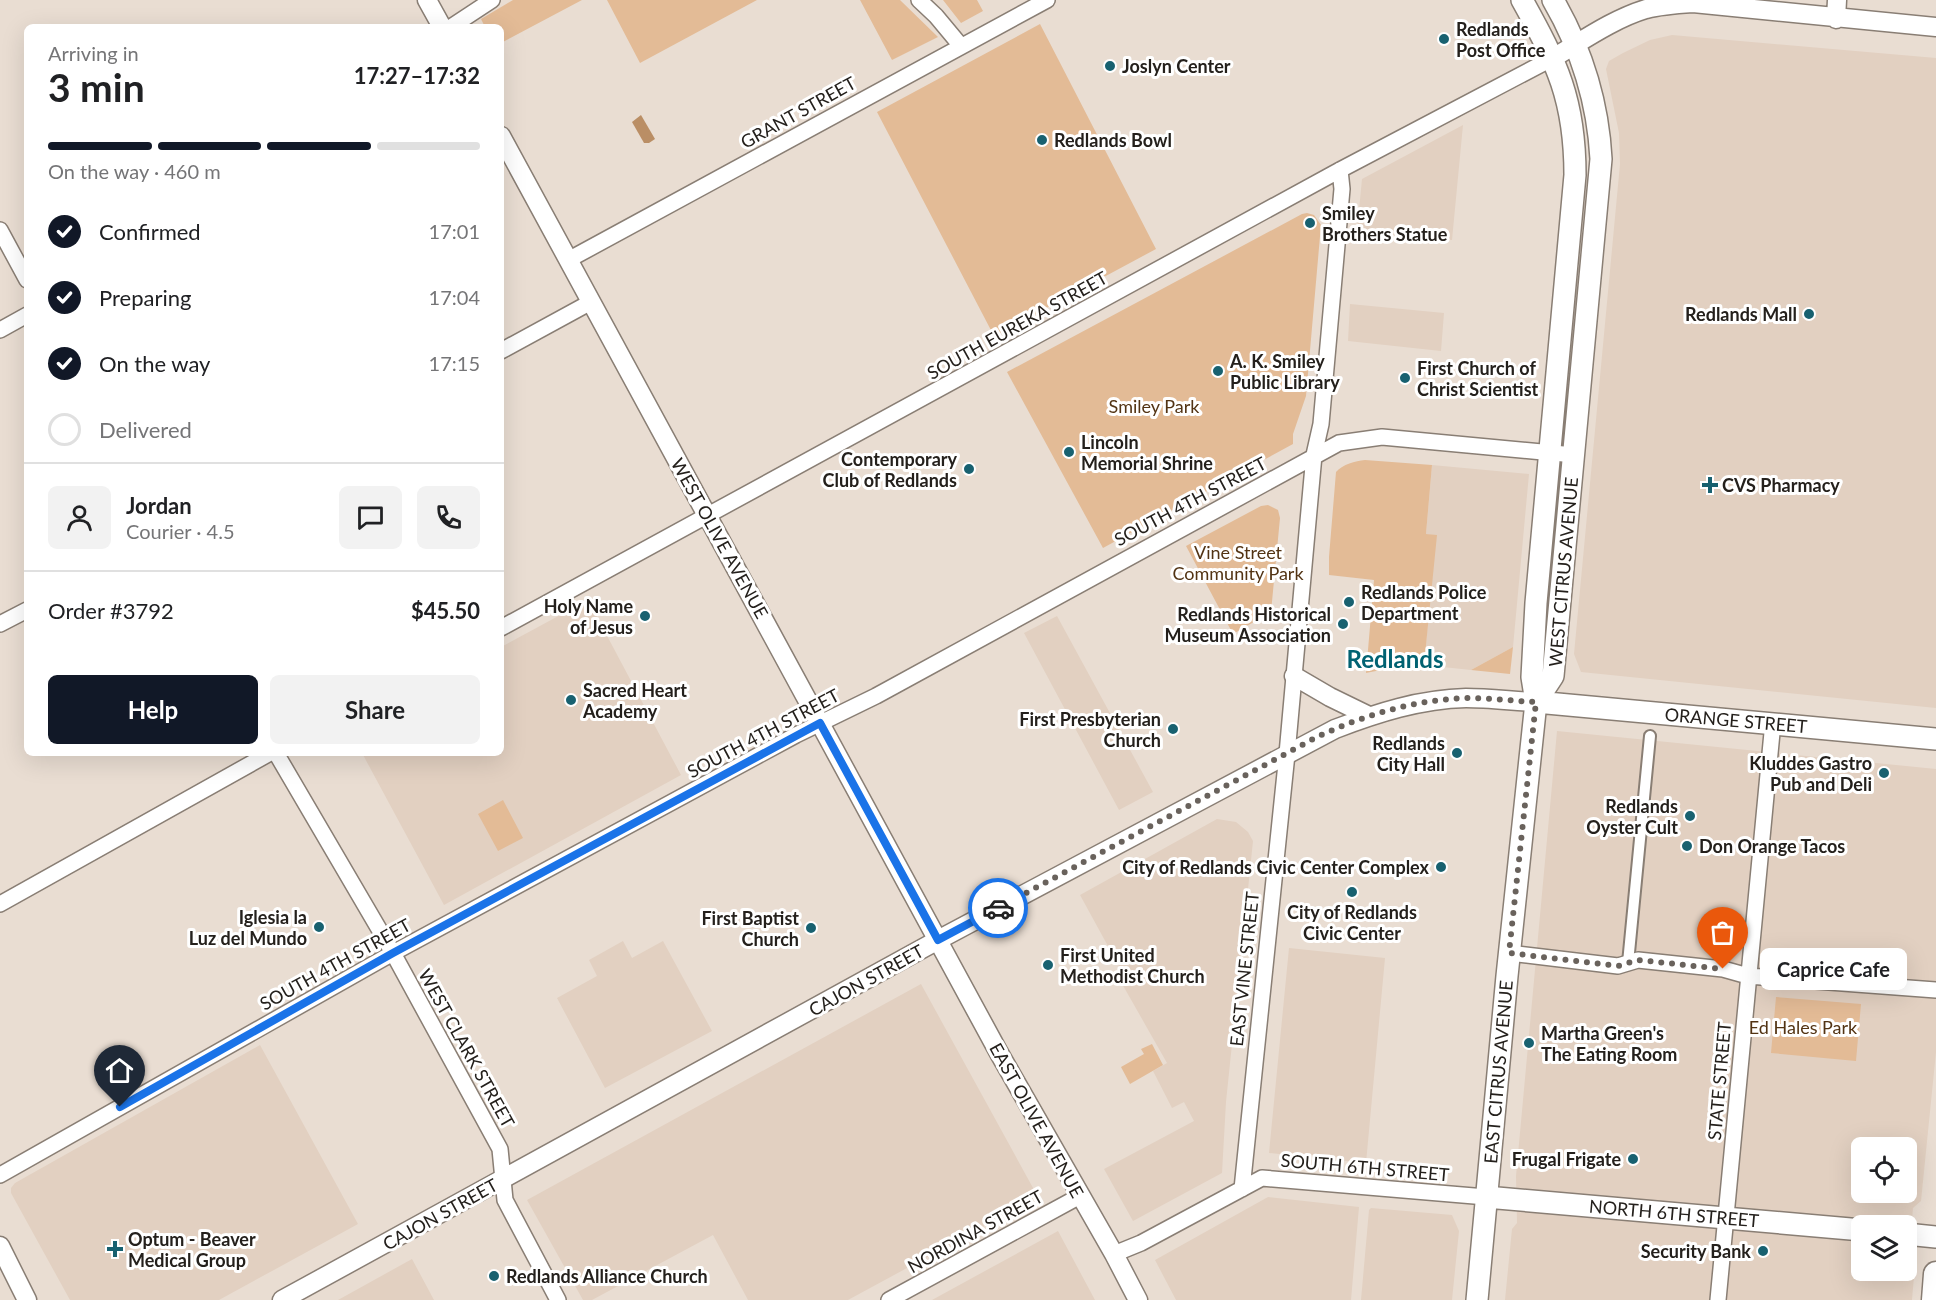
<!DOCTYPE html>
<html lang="en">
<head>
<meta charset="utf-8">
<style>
	:root { --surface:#fff; --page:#f2f2f2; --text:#202124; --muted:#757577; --line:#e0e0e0; --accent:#111827 }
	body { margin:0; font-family:Lato,sans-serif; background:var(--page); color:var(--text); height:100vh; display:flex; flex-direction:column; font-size:22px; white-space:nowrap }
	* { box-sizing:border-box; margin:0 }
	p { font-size:20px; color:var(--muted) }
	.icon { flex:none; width:33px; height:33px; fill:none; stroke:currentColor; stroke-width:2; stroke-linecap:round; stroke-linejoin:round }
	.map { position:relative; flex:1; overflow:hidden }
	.details { position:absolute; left:24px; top:24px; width:480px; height:732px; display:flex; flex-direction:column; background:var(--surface); border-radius:9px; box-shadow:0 6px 24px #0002 }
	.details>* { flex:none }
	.buttons { position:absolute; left:1851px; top:1137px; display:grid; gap:12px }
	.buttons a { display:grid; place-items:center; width:66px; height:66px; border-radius:9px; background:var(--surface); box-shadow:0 6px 24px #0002; font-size:30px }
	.pin { position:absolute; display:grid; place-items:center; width:51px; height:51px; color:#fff; margin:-62px -26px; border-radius:50% 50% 50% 0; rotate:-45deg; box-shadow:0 0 6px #0007 }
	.pin .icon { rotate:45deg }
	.courier { position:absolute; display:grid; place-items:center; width:60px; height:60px; margin:-30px; border:4px solid #1a73e8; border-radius:50%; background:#fff; color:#222; box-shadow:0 2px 8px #0007 }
	.bubble { position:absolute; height:42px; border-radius:9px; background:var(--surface); box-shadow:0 6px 24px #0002; font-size:20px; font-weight:700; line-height:42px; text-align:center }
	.overview em { font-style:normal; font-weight:700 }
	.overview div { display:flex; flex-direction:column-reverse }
	.overview { display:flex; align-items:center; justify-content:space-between; height:102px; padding:0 24px }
	h1 { font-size:39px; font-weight:700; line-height:45px }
	.bar { display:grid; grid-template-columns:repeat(4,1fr); gap:9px 6px; align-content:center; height:72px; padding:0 24px }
	.bar i { height:8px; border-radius:4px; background:var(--line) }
	.bar .current { background:var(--accent) }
	.bar p { grid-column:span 4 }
	.line { display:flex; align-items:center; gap:15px; padding:0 24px; border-top:2px solid var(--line) }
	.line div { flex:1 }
	.round { display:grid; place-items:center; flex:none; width:63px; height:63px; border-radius:9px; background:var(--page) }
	ol { padding:0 24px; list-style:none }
	li { display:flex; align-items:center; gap:18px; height:66px }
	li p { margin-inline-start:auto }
	li .icon { padding:6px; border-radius:50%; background:var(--accent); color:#fff; stroke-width:4 }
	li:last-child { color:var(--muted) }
	li i { width:33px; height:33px; border:3px solid var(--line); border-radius:50% }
	.primary-button { display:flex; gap:12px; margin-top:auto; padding:12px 24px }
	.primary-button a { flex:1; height:69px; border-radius:9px; background:var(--accent); color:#fff; font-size:24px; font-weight:700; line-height:69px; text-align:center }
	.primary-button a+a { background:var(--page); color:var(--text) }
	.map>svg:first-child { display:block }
</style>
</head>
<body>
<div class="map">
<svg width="1936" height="1300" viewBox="0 0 1936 1300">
	<rect width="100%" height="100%" fill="#e9ddd2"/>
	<path fill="#e2d0c1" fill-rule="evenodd" d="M1672 35 1936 58V708L1581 672 1574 654 1620 164 1619 133 1606 69 1609 61 1623 53 1650 40Z
		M1463 125 1452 240 1357 231 1362 179Z
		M1350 304 1444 313 1441 351 1348 341Z
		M1432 465 1529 474 1513 647 1471 670 1424 665 1436 536 1426 534Z
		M588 600 681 775 444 905 362 753H501V647Z
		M1057 616 1153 792 1119 810 1024 633Z
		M1557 731 1936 769V1052L1921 1201 1913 1208 1909 1258 1915 1265 1912 1300H1505L1512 1229 1517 1223 1516 1176ZM1862 1148H1906V1192H1862ZM1862 1226H1906V1270H1862Z
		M1217 819 1236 822 1248 832 1253 841 1226 1102 1222 1173 1133 1221 1104 1169 1194 1121 1184 1102 1172 1108 1153 1071 1167 1063 1121 982 1126 979 1080 895Z
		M623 941 632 958 663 941 712 1031 605 1088 557 998 597 976 589 960Z
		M1289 948 1385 958 1366 1163 1269 1153Z
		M921 984 1038 1197 848 1300H748L713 1235 592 1300H583L527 1200Z
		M260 1045 358 1224 219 1300H70L11 1193V1188L15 1183Z
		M1268 1197 1359 1207 1351 1300H1176L1155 1260Z
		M1371 1208 1452 1215 1459 1231 1452 1300H1361L1369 1210Z
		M1058 1231 1095 1300H932Z
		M412 1259 434 1300H338Z"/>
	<path fill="#e3bb96" d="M513 0H582L501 43V27H485L481 19Z
		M607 0H757L640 63Z
		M860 0H900L938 37 892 60Z
		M943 0H977L983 11 961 23Z
		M1040 24 1156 249 994 336 877 112Z
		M1307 213 1314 215 1321 225 1306 396 1293 434V444L1103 548 1007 372 1302 214Z
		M1365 460 1432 465 1426 534 1437 535 1424 665H1406L1366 673 1374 580 1329 575V557L1336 472C1343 464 1355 461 1365 460Z
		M1268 505 1278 510 1280 518 1271 612 1233 634 1186 546 1261 506Z
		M1513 647 1510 674 1471 670Z
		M503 800 523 838 498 851 478 814Z
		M1776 997 1861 1004 1856 1061 1771 1053Z
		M1152 1044 1163 1065 1130 1084 1121 1067 1144 1054 1141 1049Z"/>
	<path fill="#ba8e65" d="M641 115 655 139 649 143H644L632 122Z"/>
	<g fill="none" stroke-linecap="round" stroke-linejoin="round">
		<g stroke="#897e74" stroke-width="14">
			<path id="pedestrian" d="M1628 963 1650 736"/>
		</g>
		<g stroke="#897e74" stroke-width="18">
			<path id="minor" d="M919 0 936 16 961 46
				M451 27 492 0
				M0 230 27 280
				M568 260 1047 0
				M0 330 27 315
				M501 351 591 302
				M0 624 27 610
				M501 628 1340 170 1553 58
				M276 753 393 953 500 1149 505 1200 558 1300
				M0 904 270 753
				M1509 953 1618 966 1638 960 1723 969 1748 976 1936 990
				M0 1175 393 953 796 735 876 696 1339 443 1382 437 1574 455
				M1242 1189 1287 754 1314 455 1321 424 1342 189 1340 170
				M1114 1254 1141 1243 1262 1178 1486 1197
				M889 1300 1080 1196
				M1718 1300 1773 722"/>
		</g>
		<g stroke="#897e74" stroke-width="21">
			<path id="tertiary" d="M427 0 442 27
				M1836 19 1837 0
				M1553 58C1582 41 1613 19 1646 9 1661 5 1677 4 1693 3L1936 27
				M501 136 999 1053 1114 1254 1138 1300
				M1294 676 1330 697 1369 716
				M0 1246 27 1300
				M282 1300 938 940 1335 729C1377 713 1420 699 1466 698 1489 698 1513 701 1536 702"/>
		</g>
		<g stroke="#897e74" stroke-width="24">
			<path id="secondary" d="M1536 702 1553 676 1601 159C1598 102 1582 50 1553 0
				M1536 702 1936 739
				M1486 1197 1862 1230
				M1906 1234 1936 1237
				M1477 1300 1507 976 1536 702 1532 677 1536 603 1575 175C1575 100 1557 63 1522 0"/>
		</g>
		<g stroke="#897e74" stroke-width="27">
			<path id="primary" d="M1934 1300 1936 1274"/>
		</g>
		<use href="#pedestrian" stroke="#fff" stroke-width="10"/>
		<use href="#minor" stroke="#fff" stroke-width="15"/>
		<use href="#tertiary" stroke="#fff" stroke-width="18"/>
		<use href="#secondary" stroke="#fff" stroke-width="21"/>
		<use href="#primary" stroke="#fff" stroke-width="24"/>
	</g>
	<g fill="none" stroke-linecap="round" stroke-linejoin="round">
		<path stroke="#69625c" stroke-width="6" stroke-dasharray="0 10.8" d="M998 908 1317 737C1364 715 1414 700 1466 698 1489 698 1513 701 1536 702L1509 953 1618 966 1638 960 1723 969"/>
		<path stroke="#1a73e8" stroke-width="8" d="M120 1107 393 953 820 723 938 940 998 908"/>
	</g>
	<g fill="#186170" stroke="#fff" stroke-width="2">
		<circle cx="1444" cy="39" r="6"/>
		<circle cx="1110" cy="66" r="6"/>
		<circle cx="1042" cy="140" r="6"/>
		<circle cx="1310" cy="223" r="6"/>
		<circle cx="1809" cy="314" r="6"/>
		<circle cx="1218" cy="371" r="6"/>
		<circle cx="1405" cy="378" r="6"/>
		<circle cx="1069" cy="452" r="6"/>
		<circle cx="969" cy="469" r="6"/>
		<path d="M1707 476h6v6h6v6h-6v6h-6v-6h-6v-6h6z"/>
		<circle cx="1349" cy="602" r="6"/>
		<circle cx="645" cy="616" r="6"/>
		<circle cx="1343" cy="624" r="6"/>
		<circle cx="571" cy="700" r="6"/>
		<circle cx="1173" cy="729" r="6"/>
		<circle cx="1457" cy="753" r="6"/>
		<circle cx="1884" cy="773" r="6"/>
		<circle cx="1690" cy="816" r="6"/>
		<circle cx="1687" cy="846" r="6"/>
		<circle cx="1441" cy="867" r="6"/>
		<circle cx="1352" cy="892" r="6"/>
		<circle cx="319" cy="927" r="6"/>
		<circle cx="811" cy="928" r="6"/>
		<circle cx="1048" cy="965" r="6"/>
		<circle cx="1529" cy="1043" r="6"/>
		<circle cx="1633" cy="1159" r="6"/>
		<path d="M112 1240h6v6h6v6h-6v6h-6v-6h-6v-6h6z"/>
		<circle cx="1763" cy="1251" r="6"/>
		<circle cx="494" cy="1276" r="6"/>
	</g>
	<g text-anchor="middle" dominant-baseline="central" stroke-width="6" stroke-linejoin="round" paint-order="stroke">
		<g font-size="18" font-weight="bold" fill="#24201c" stroke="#fff" text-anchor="start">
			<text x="1456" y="29">Redlands<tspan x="1456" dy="21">Post Office</tspan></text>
			<text x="1122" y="66">Joslyn Center</text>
			<text x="1054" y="140">Redlands Bowl</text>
			<text x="1322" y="213">Smiley<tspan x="1322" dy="21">Brothers Statue</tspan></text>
			<text x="1797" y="314" text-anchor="end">Redlands Mall</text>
			<text x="1230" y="361">A. K. Smiley<tspan x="1230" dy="21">Public Library</tspan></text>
			<text x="1417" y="368">First Church of<tspan x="1417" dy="21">Christ Scientist</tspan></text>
			<text x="1081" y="442">Lincoln<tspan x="1081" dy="21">Memorial Shrine</tspan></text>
			<text x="957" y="459" text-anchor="end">Contemporary<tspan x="957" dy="21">Club of Redlands</tspan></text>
			<text x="1722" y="485">CVS Pharmacy</text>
			<text x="1361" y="592">Redlands Police<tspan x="1361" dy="21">Department</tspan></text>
			<text x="633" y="606" text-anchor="end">Holy Name<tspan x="633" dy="21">of Jesus</tspan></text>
			<text x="1331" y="614" text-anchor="end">Redlands Historical<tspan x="1331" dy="21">Museum Association</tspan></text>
			<text x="583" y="690">Sacred Heart<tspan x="583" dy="21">Academy</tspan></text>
			<text x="1161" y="719" text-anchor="end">First Presbyterian<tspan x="1161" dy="21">Church</tspan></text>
			<text x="1445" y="743" text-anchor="end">Redlands<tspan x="1445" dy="21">City Hall</tspan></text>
			<text x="1872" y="763" text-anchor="end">Kluddes Gastro<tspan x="1872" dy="21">Pub and Deli</tspan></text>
			<text x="1678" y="806" text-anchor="end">Redlands<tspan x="1678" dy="21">Oyster Cult</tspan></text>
			<text x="1699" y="846">Don Orange Tacos</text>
			<text x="1429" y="867" text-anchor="end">City of Redlands Civic Center Complex</text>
			<text x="1352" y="912" text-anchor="middle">City of Redlands<tspan x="1352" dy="21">Civic Center</tspan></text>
			<text x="307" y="917" text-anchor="end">Iglesia la<tspan x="307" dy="21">Luz del Mundo</tspan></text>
			<text x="799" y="918" text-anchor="end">First Baptist<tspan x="799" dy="21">Church</tspan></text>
			<text x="1060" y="955">First United<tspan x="1060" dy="21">Methodist Church</tspan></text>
			<text x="1541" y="1033">Martha Green's<tspan x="1541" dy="21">The Eating Room</tspan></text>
			<text x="1621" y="1159" text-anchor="end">Frugal Frigate</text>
			<text x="128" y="1239">Optum - Beaver<tspan x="128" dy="21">Medical Group</tspan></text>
			<text x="1751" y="1251" text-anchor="end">Security Bank</text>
			<text x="506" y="1276">Redlands Alliance Church</text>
		</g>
		<g font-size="18" fill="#24201c" stroke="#fff">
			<text transform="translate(798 112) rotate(-29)">GRANT STREET</text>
			<text transform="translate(1017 325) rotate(-29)">SOUTH EUREKA STREET</text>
			<text transform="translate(1190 501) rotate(-28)">SOUTH 4TH STREET</text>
			<text transform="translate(720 538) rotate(61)">WEST OLIVE AVENUE</text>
			<text transform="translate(1563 572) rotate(-85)">WEST CITRUS AVENUE</text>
			<text transform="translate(1736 720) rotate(5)">ORANGE STREET</text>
			<text transform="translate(763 733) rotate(-28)">SOUTH 4TH STREET</text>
			<text transform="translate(335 964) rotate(-29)">SOUTH 4TH STREET</text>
			<text transform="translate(1244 969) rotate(-84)">EAST VINE STREET</text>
			<text transform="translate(866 980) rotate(-29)">CAJON STREET</text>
			<text transform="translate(467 1048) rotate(61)">WEST CLARK STREET</text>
			<text transform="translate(1498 1072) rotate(-85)">EAST CITRUS AVENUE</text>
			<text transform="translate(1719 1081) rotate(-85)">STATE STREET</text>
			<text transform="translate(1037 1120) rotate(61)">EAST OLIVE AVENUE</text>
			<text transform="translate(1365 1167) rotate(5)">SOUTH 6TH STREET</text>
			<text transform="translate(1674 1213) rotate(5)">NORTH 6TH STREET</text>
			<text transform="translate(440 1214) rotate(-29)">CAJON STREET</text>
			<text transform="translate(975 1231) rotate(-29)">NORDINA STREET</text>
		</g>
		<g font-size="18" fill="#523313" stroke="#fff">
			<text x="1154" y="406">Smiley Park</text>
			<text x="1238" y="552">Vine Street<tspan x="1238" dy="21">Community Park</tspan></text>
			<text x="1803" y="1027">Ed Hales Park</text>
		</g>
		<g font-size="24" font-weight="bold" fill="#016272" stroke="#fff">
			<text x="1395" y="658">Redlands</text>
		</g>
	</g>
</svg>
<div class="buttons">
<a><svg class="icon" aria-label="locate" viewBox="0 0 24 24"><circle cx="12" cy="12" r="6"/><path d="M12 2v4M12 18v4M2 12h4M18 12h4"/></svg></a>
<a><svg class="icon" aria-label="layers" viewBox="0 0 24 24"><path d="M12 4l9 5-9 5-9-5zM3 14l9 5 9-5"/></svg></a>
</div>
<div class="pin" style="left:1723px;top:969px;background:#ea580c"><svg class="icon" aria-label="bag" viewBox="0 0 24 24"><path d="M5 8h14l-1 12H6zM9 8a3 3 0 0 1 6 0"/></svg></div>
<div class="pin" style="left:120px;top:1107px;background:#1f2937"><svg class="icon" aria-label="home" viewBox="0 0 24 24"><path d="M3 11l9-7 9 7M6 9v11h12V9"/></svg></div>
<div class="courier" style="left:998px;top:908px"><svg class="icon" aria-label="car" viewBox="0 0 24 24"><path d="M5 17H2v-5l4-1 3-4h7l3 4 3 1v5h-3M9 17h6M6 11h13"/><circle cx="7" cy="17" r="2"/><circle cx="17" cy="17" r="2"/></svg></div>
<div class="bubble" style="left:1760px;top:948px;width:147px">Caprice Cafe</div>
<section class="details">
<div class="overview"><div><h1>3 min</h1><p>Arriving in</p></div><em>17:27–17:32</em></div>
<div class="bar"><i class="current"></i><i class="current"></i><i class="current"></i><i></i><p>On the way · 460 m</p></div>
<ol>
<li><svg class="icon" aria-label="check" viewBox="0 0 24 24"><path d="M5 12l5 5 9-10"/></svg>Confirmed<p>17:01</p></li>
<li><svg class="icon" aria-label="check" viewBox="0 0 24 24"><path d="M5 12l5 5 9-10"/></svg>Preparing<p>17:04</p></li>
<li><svg class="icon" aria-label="check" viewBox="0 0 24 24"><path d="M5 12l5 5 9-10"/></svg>On the way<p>17:15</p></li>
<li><i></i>Delivered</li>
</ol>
<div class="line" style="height:108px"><a class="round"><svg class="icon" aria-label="person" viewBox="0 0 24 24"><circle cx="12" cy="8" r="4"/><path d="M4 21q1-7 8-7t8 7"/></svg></a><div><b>Jordan</b><p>Courier · 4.5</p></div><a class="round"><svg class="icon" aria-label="chat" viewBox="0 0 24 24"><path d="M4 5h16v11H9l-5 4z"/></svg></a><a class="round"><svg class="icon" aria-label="phone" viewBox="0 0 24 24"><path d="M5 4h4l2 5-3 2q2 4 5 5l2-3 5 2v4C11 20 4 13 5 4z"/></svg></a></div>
<div class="line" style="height:78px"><div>Order #3792</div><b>$45.50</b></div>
<div class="primary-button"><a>Help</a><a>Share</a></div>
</section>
</div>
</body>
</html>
